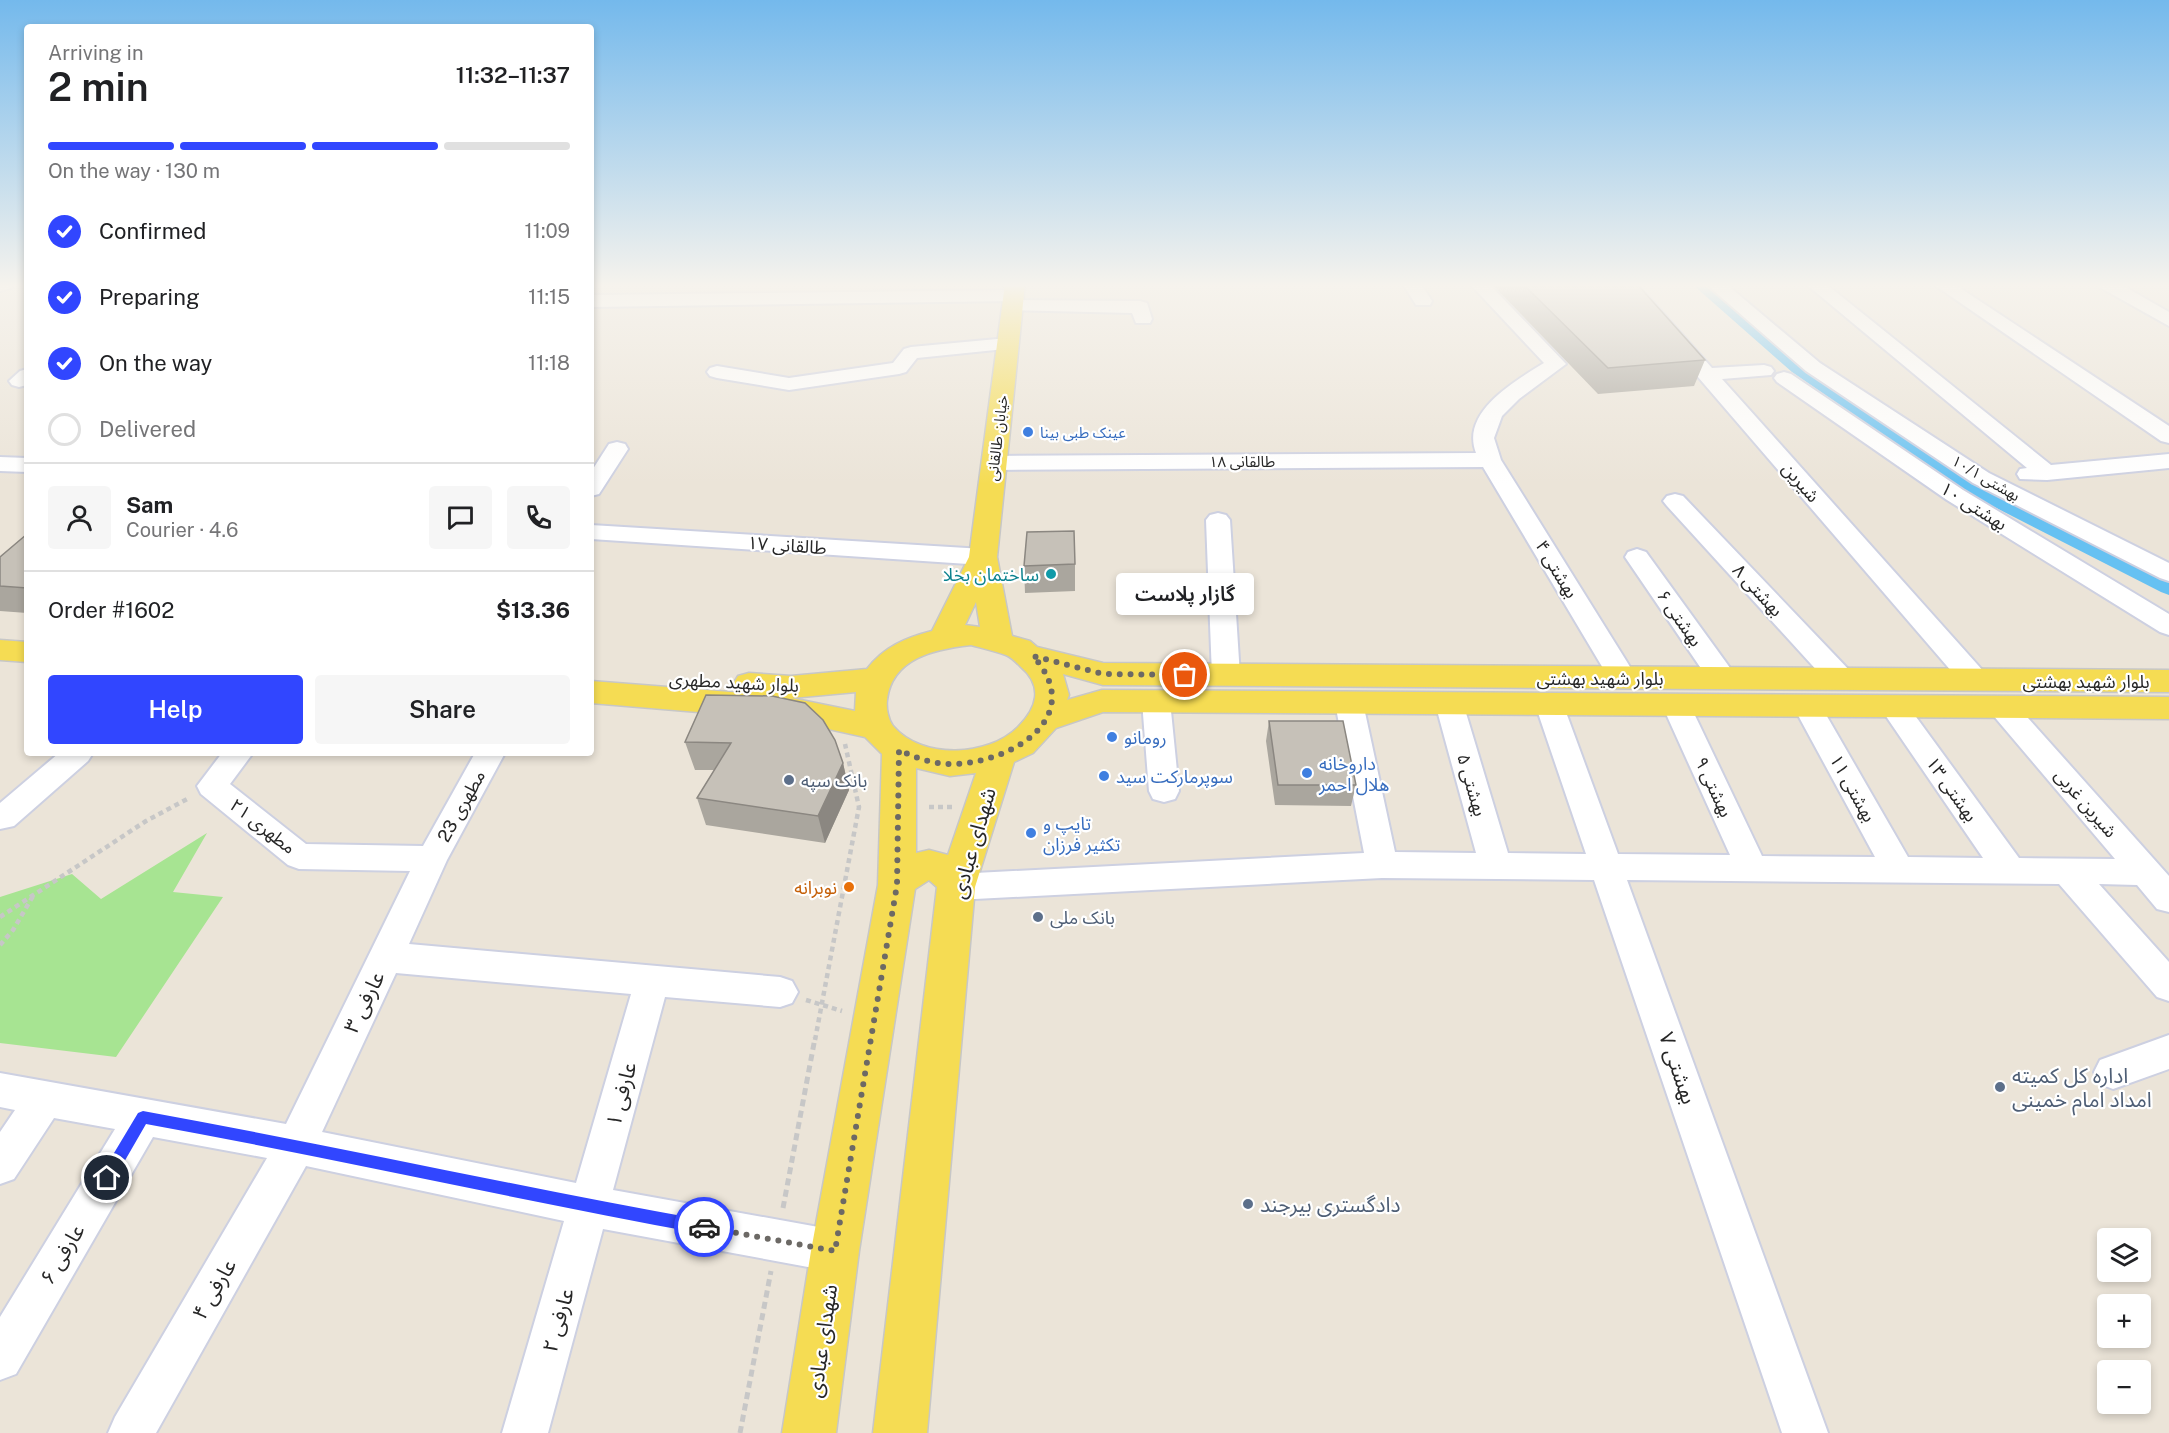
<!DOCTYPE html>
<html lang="en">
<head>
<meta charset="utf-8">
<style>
	:root { --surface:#fff; --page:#f6f6f6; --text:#202124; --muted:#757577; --line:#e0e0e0; --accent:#3146ff }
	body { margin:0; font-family:"Public Sans","Noto Sans Arabic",sans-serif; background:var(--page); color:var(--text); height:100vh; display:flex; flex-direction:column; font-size:22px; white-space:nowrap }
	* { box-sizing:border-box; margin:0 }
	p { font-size:20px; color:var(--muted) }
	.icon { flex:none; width:33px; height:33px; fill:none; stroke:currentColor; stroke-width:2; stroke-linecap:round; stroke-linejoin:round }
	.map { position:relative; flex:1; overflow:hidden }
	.panel { position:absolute; left:24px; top:24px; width:570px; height:732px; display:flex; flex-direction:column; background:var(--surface); border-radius:6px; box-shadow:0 3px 9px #0003 }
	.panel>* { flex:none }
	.fabs { position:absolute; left:2097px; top:1228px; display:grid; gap:12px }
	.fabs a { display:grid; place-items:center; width:54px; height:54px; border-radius:6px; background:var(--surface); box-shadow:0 3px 9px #0003; font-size:30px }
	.pin { position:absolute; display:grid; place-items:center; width:51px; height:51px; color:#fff; margin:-26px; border:3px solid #fff; border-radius:50%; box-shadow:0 2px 6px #0007 }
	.courier { position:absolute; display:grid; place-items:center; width:60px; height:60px; margin:-30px; border:4px solid #3146ff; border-radius:50%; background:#fff; color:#222; box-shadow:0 2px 8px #0007 }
	.bubble { position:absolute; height:42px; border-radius:6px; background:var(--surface); box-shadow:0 3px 9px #0003; font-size:20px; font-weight:600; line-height:42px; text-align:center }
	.summary em { font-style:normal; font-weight:600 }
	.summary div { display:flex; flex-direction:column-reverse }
	.summary { display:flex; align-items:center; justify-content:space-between; height:102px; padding:0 24px }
	h1 { font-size:39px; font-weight:600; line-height:45px }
	.bar { display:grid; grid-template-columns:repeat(4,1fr); gap:9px 6px; align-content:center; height:72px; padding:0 24px }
	.bar i { height:8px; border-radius:4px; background:var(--line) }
	.bar .current { background:var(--accent) }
	.bar p { grid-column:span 4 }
	.line { display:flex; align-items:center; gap:15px; padding:0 24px; border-top:2px solid var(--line) }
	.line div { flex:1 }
	.round { display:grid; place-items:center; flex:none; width:63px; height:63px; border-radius:6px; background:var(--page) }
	ol { padding:0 24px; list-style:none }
	li { display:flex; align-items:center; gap:18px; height:66px }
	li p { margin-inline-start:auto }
	li .icon { padding:6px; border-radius:50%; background:var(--accent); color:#fff; stroke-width:4 }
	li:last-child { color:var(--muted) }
	li i { width:33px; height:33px; border:3px solid var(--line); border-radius:50% }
	.primary-button { display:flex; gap:12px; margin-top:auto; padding:12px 24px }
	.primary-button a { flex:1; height:69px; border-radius:6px; background:var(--accent); color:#fff; font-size:24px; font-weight:600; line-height:69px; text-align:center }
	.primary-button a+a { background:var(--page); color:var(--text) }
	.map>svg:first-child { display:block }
</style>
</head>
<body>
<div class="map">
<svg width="2169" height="1433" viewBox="0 0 2169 1433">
	<rect width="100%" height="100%" fill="#ebe4d8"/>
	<path fill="#a7e492" d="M207 833 173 892 223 897 116 1057 0 1043V897L72 874 101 899Z"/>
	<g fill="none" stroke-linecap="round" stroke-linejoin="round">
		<path fill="#66c1f2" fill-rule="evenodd" d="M1692 284H1711L1806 364 1983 483 2169 577V595L2161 592 1967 493 1792 372Z"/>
		<g stroke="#cdd0e1" stroke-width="4">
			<path id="minor" d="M0 284H14L11 288 0 291Z
				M1403 284H1421L1432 301 1430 305H1416Z
				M1470 284H1489L1566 364 1519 399 1502 416 1494 438 1501 460 1637 678 1633 685 1623 687 1613 685 1483 467 994 470 986 468 983 463 986 458 994 456 1476 453C1460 412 1515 381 1544 363Z
				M1618 284H1637L1712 368 1764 365 1771 367 1774 371 1771 375 1722 379 1985 673 1989 680 1985 687 1975 689 1965 687Z
				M1706 284H1726L1820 363 1989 473 2169 563V581L2160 578 1973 483 1806 371Z
				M1806 284H1826L2051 465 2169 454V468L2047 480 2020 479 2017 474 2020 469 2027 468Z
				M1933 284H1954L2169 426V443L2161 441Z
				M2098 284H2120L2169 312V326L2101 288Z
				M1014 290 1020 291 1023 295 1020 299 1014 300 1140 301 1147 303 1152 319 1150 323H1136L1132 313 1006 310 1004 306 1006 302 1013 301 591 307V295Z
				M1008 338 1015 340 1018 344 1015 348 917 358 906 372 899 374 789 390 717 378 710 376 707 372 710 368 717 366 789 378 893 363 904 349 911 347Z
				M27 369V385L19 387 12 385 9 381 20 371Z
				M1784 372 1791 374 1963 490 2169 614V635L2160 632 1947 500 1777 382 1774 378 1777 374Z
				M617 442 625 444 628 449 599 494 591 496V472L609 444Z
				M0 457 27 458V472L0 471Z
				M1675 494 1683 496 1851 672 1855 679 1851 686 1841 688 1831 686 1667 506 1663 501 1667 496Z
				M1218 513 1226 515 1230 520 1240 676 1236 683 1226 685 1216 683 1212 676 1206 520 1210 515Z
				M591 525 983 549 992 552 995 557 992 562 983 565 591 539Z
				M1637 549 1646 552 1733 672 1737 679 1733 686 1723 688 1713 686 1625 557 1628 552Z
				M1156 691 1166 694 1170 701 1179 791 1175 799 1164 802 1153 799 1149 791 1142 701 1146 694Z
				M1349 693 1359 696 1363 703 1395 852 1476 853 1435 703 1439 696 1449 693 1459 696 1463 703 1508 853 1586 854 1535 704 1539 697 1549 694 1559 697 1563 704 1618 854 1730 855 1662 705 1666 698 1676 695 1686 698 1690 705 1762 856 1875 857 1793 706 1797 699 1807 696 1817 699 1908 857 1983 858 1879 706 1883 699 1893 696 1903 699 2019 858 2115 859 1992 714 1988 707 1992 700 2002 697 2012 700 2169 876V912L2157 909 2137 885 2099 884 2169 962V1001L2157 997 2059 884 1627 880 1828 1433H1782L1594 880 1382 878 956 900 944 896 940 887 944 878 956 874 1364 853 1335 703 1339 696Z
				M59 753H93L88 761 14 826 0 829V803Z
				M222 753H253L230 784 306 844 423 846 475 753H505L447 860 409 944 780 977 792 981 798 992 792 1003 780 1007 665 997 613 1190 835 1230 850 1236 856 1251 850 1266 835 1272 603 1229 548 1433H502L564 1221 306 1166 156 1433H108L115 1417 267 1158 153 1137 16 1374 0 1380V1317L115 1129 54 1118 14 1179 0 1184V1132L15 1110 0 1107V1073L286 1124 410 871 299 869 288 865 201 794 197 786ZM396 973 631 994 576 1183 322 1132Z
				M2169 1035V1069L2113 1089 2100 1084 2094 1072 2100 1060Z"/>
		</g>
		<g stroke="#c7c7c7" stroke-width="3">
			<path id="major" d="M1005 284H1025L997 557 1012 636 1030 641 1037 647 1103 663 2169 670V692L1103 685 1063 674 1069 695 1067 700 1102 690 2169 697V719L1103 712 1056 728 1033 753 1014 762 975 887 927 1433H873L937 887 929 880 915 889 859 1251 836 1433H782L811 1251 878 885 882 754 865 737 783 719 591 703V681L743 693 738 692 733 684 738 676 749 673 791 676 867 669C884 647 905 638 932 631L969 557ZM976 602 980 627 965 625ZM971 645C982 648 995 651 1006 655 1011 657 1016 662 1020 666 1044 686 1037 708 1018 727 988 757 922 760 893 726 888 719 886 708 887 700 892 658 935 649 971 645ZM856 692 855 711 791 698ZM916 768 950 776 976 773 948 855 929 850 916 853Z
				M0 640 27 642V662L0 660Z"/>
		</g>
		<path stroke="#c7c7c7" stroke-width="4.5" stroke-dasharray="5 4" stroke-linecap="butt" d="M929 807H952
			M0 917 146 821 189 798
			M0 945 13 930 33 896
			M806 1000 842 1011
			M815 1040 859 807 845 744"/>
		<path stroke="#c7c7c7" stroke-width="5" stroke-dasharray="7 4.5" stroke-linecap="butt" d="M783 1208 815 1038
			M740 1433 771 1271"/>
		<use href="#minor" fill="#fff" fill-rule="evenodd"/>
		<use href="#major" fill="#f5dc53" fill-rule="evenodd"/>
	</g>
	<path fill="#aaa69e" d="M1492 284H1637L1705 360 1694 386 1598 394Z
		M27 534V613L0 611V557Z
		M1075 564V591L1025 593 1024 566Z
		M706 695 843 763 849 790 825 843 706 825 697 798 714 770H695L685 742Z
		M1269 721 1356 785 1351 806 1275 805 1266 741Z"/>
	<path fill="#8b8781" d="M843 763 849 790 825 843 818 816Z"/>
	<path fill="#c6c1b8" stroke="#8b8781" stroke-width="1.5" d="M1523 284H1637L1705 360 1608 368Z
		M1074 531 1075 564 1024 566 1027 532Z
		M27 534V588L0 586V557Z
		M706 695 772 696 805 703 823 720 835 740 843 763 818 816 697 798 731 743 685 742Z
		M1269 721H1343L1356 785H1278Z"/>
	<linearGradient id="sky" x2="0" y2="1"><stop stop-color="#74b9ec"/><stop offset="0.59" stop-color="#f6f3ed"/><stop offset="1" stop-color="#f6f3ed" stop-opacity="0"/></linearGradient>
	<rect width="2169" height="484" fill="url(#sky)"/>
	<path fill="#3146ff" d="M143 1111C330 1145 516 1186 704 1220L709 1222 711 1227 709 1232 704 1234C517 1200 333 1158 146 1124L112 1183 107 1184 102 1183 100 1178 102 1173 138 1113Z"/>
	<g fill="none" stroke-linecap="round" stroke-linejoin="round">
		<path stroke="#6c6965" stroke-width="6" stroke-dasharray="0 10.8" d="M704 1227 835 1251 897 885 899 750C914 757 930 763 947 764 1006 766 1090 719 1033 656L1103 674 1185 675"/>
	</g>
	<g fill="#3f7fe0" stroke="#fff" stroke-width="2">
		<circle cx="1028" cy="432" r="6"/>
		<circle cx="1112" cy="737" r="6"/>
		<circle cx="1307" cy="773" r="6"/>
		<circle cx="1104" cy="776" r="6"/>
		<circle cx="1031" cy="833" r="6"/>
	</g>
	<circle fill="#0f9aa8" stroke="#fff" stroke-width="2" cx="1051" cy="574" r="6"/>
	<g fill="#5c6f8a" stroke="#fff" stroke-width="2">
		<circle cx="789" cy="780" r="6"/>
		<circle cx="1038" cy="917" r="6"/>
		<circle cx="2000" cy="1087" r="6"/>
		<circle cx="1248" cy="1204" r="6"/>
	</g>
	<circle fill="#e8710a" stroke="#fff" stroke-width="2" cx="849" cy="887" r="6"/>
	<g text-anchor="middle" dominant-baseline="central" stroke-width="4.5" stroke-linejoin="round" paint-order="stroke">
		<g font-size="15" fill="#366cbe" stroke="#fff" text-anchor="start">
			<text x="1040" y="432">عینک طبی بینا</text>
		</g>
		<g font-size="15" fill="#272727" stroke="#fff">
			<text transform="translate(997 438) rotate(-83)">خیابان طالقانی</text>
			<text x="1242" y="461">طالقانی ۱۸</text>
			<text transform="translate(1986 478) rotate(30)">بهشتی ۱۰/۱</text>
		</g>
		<g font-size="18" fill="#272727" stroke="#fff">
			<text transform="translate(1801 482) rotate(49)">شیرین</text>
			<text transform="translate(1974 506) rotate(32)">بهشتی ۱۰</text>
			<text transform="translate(787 545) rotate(4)">طالقانی ۱۷</text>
			<text transform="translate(1557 569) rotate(59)">بهشتی ۴</text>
			<text transform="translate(1758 590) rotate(47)">بهشتی ۸</text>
			<text transform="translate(1680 618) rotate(55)">بهشتی ۶</text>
			<text x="1600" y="678">بلوار شهید بهشتی</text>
			<text x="2086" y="681">بلوار شهید بهشتی</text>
			<text transform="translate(734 682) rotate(3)">بلوار شهید مطهری</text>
			<text transform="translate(1472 785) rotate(74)">بهشتی ۵</text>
			<text transform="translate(1714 787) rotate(65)">بهشتی ۹</text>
			<text transform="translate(1853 788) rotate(61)">بهشتی ۱۱</text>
			<text transform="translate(1952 789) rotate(55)">بهشتی ۱۳</text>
			<text transform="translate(2086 803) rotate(49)">شیرین غربی</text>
			<text transform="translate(461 806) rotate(-61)">مطهری 23</text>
			<text transform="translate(263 826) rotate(38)">مطهری ۲۱</text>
		</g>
		<g font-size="18" fill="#0d838f" stroke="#fff" text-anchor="end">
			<text x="1039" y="574">ساختمان بخلا</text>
		</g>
		<g font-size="18" fill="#366cbe" stroke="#fff" text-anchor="start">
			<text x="1124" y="737">رومانو</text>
			<text x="1319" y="763">داروخانه<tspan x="1319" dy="21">هلال احمر</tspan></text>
			<text x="1116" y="776">سوپرمارکت سید</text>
			<text x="1043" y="823">تایپ و<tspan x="1043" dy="21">تکثیر فرزان</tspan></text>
		</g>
		<g font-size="18" fill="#4e5e75" stroke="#fff" text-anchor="start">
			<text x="801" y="780">بانک سپه</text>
			<text x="1050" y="917">بانک ملی</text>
		</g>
		<g font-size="18" fill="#c56008" stroke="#fff" text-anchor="end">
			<text x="837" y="887">نوبرانه</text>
		</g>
		<g font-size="21" fill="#272727" stroke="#fff">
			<text transform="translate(973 843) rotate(-74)">شهدای عبادی</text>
			<text transform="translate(364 1002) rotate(-64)">عارفی ۳</text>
			<text transform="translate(1678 1068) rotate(71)">بهشتی ۷</text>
			<text transform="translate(621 1094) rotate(-75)">عارفی ۱</text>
			<text transform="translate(62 1254) rotate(-59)">عارفی ۶</text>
			<text transform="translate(214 1289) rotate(-60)">عارفی ۴</text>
			<text transform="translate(558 1320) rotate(-74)">عارفی ۲</text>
			<text transform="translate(822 1341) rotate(-82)">شهدای عبادی</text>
		</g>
		<g font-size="21" fill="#4e5e75" stroke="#fff" text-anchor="start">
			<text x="2012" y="1075">اداره کل کمیته<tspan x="2012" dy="24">امداد امام خمینی</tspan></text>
			<text x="1260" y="1204">دادگستری بیرجند</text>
		</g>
	</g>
</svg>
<div class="fabs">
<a><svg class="icon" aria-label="layers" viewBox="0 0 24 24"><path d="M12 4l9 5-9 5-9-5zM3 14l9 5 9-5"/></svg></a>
<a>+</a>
<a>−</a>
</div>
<div class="pin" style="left:1185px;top:675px;background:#ea580c"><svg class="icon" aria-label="bag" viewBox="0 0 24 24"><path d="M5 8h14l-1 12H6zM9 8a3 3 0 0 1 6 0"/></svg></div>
<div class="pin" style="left:107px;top:1178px;background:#1f2937"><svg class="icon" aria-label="home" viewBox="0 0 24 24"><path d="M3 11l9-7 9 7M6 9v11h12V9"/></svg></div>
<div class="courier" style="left:704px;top:1227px"><svg class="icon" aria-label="car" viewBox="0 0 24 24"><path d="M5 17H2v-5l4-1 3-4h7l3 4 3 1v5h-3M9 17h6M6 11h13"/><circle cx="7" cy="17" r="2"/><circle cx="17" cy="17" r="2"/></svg></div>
<div class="bubble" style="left:1116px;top:573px;width:138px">گازار پلاست</div>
<section class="panel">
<div class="summary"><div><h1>2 min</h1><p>Arriving in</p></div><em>11:32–11:37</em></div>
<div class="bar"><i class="current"></i><i class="current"></i><i class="current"></i><i></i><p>On the way · 130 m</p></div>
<ol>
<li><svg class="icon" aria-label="check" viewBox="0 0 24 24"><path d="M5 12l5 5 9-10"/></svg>Confirmed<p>11:09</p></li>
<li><svg class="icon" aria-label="check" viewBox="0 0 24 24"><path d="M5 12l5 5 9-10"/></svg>Preparing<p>11:15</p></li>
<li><svg class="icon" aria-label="check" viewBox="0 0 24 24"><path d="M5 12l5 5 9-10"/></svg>On the way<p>11:18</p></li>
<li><i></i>Delivered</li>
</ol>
<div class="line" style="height:108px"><a class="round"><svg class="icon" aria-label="person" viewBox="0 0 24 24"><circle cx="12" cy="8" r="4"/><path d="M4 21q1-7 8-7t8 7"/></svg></a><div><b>Sam</b><p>Courier · 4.6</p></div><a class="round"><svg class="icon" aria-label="chat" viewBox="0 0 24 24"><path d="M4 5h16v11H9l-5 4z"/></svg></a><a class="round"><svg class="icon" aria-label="phone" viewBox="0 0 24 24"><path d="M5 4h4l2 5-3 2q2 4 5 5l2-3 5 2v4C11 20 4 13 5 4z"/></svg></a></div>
<div class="line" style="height:78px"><div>Order #1602</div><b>$13.36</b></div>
<div class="primary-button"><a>Help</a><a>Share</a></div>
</section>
</div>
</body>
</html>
